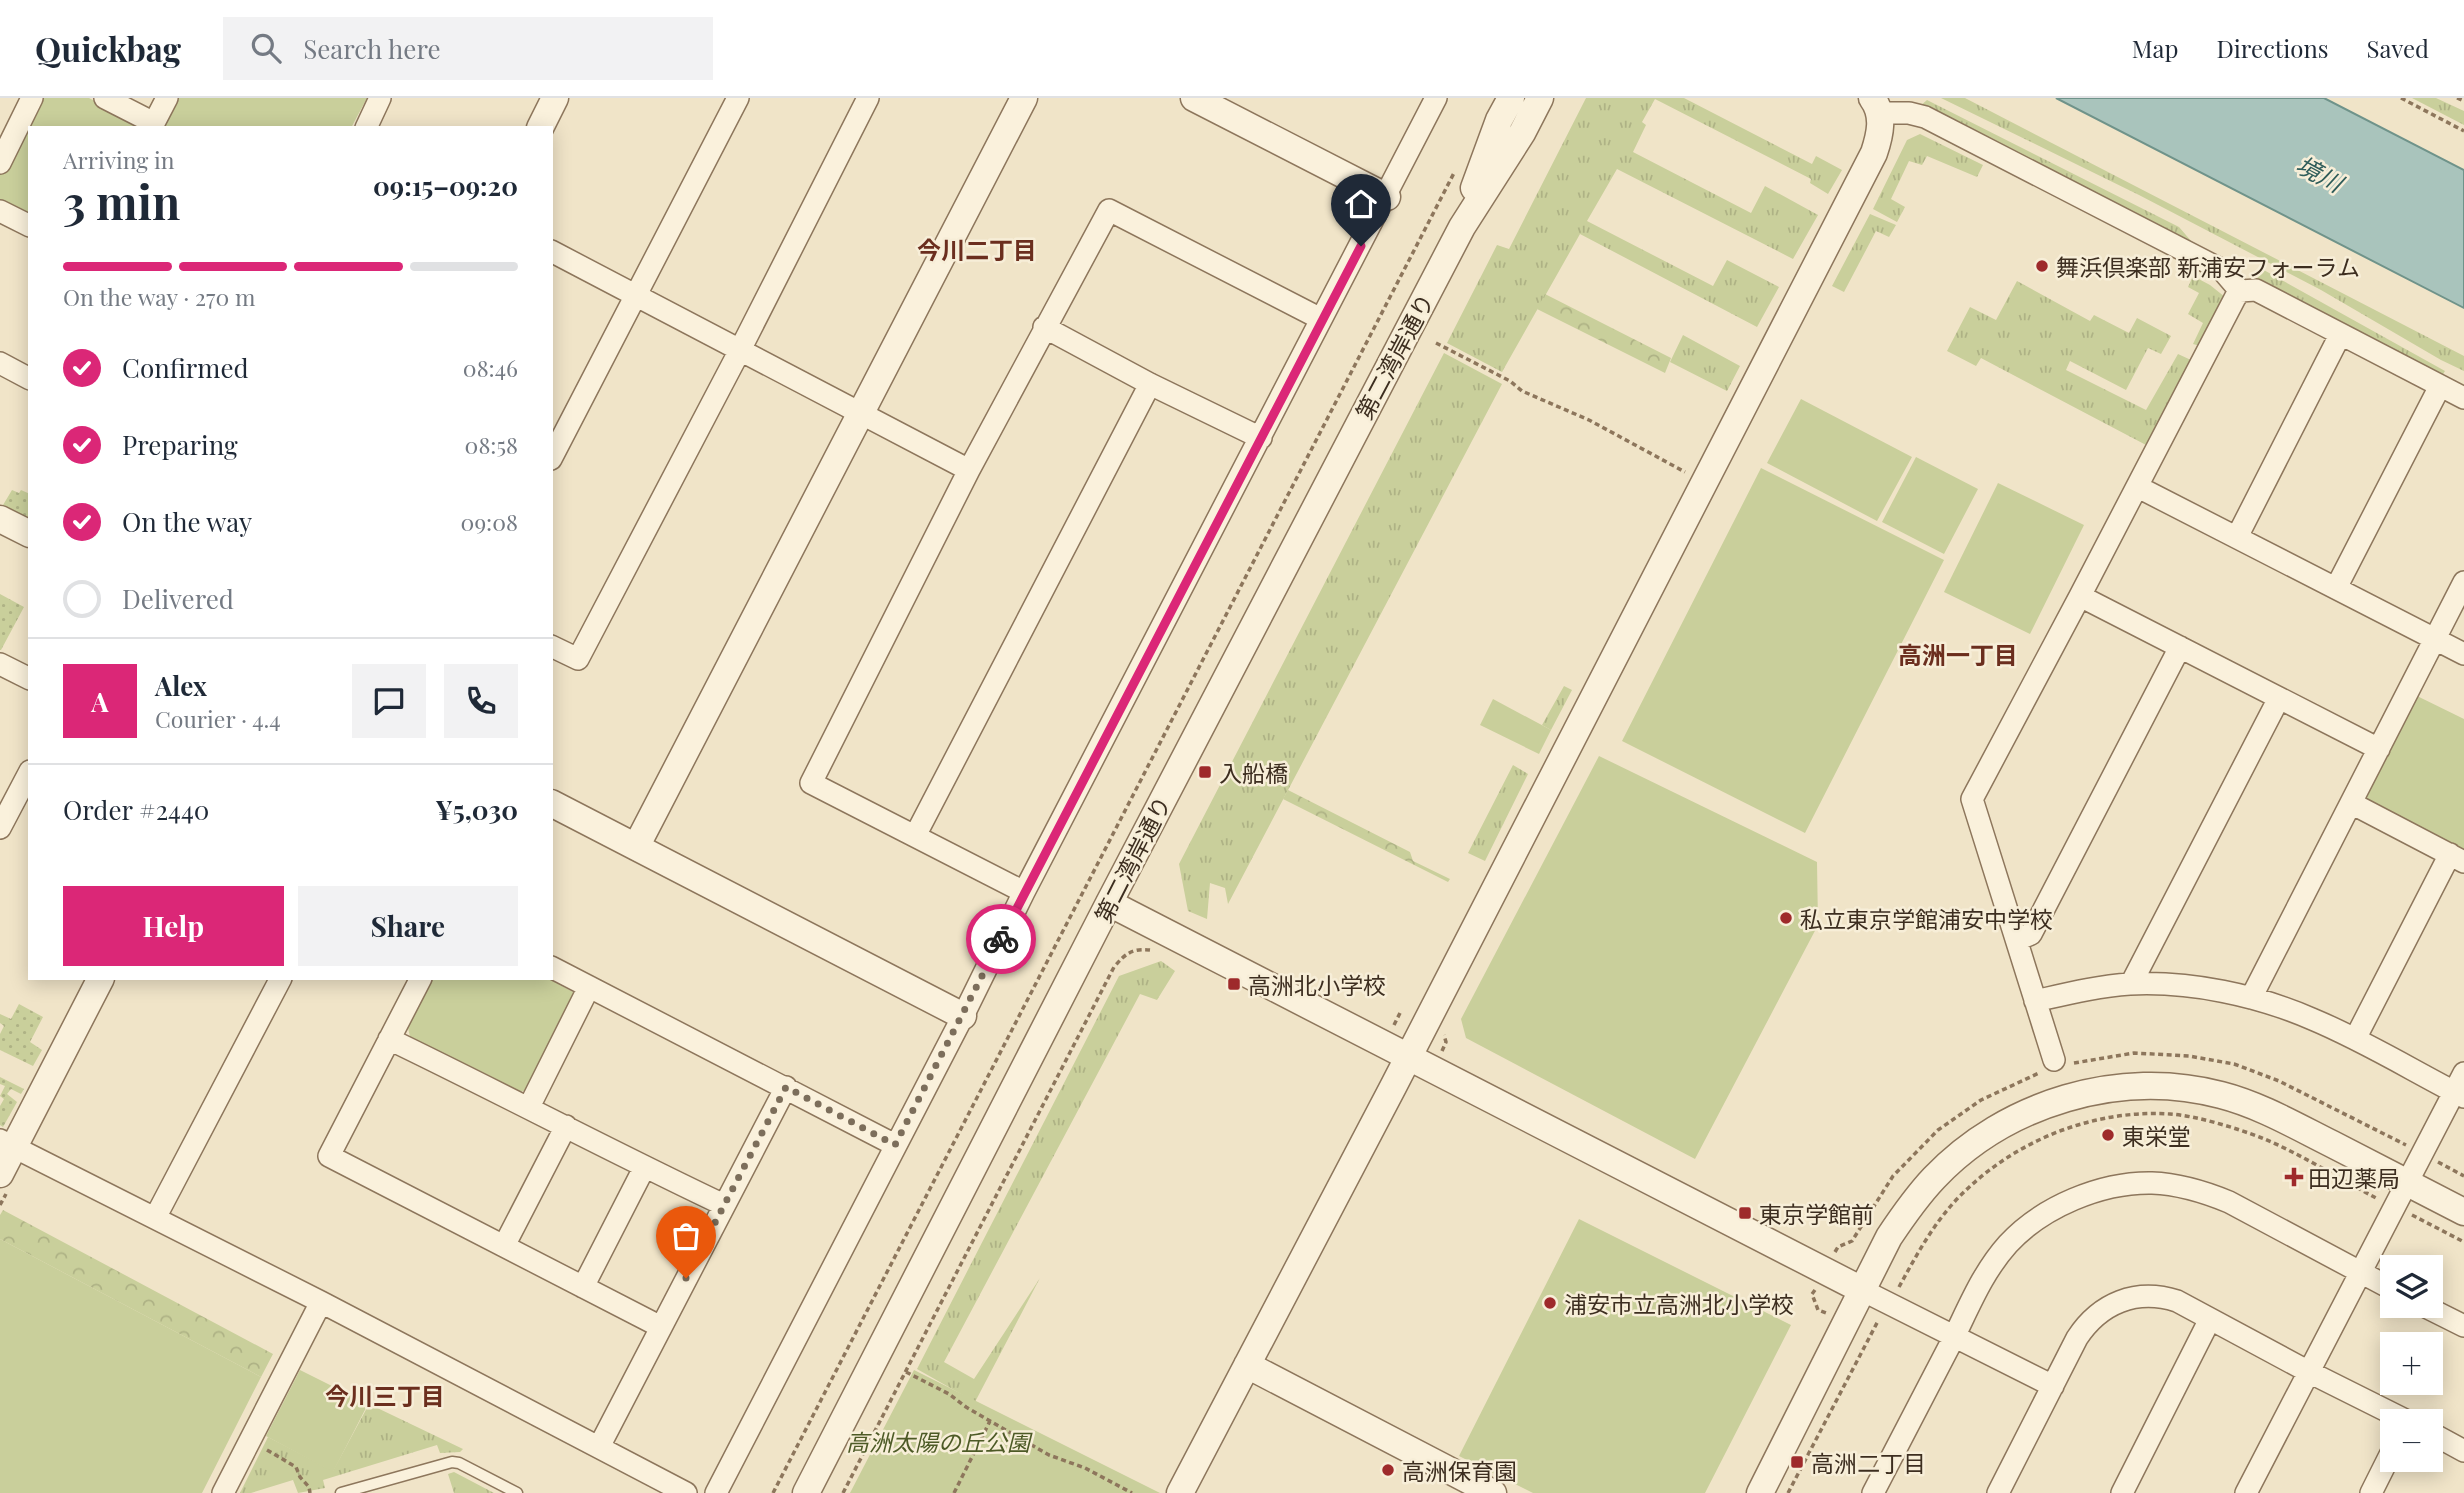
<!DOCTYPE html>
<html lang="en">
<head>
<meta charset="utf-8">
<style>
	:root { --surface:#fff; --page:#f2f2f3; --text:#1f2937; --muted:#747a83; --line:#e0e1e3; --accent:#db2777 }
	body { margin:0; font-family:"Playfair Display","Noto Sans JP",serif; background:var(--page); color:var(--text); height:100vh; display:flex; flex-direction:column; font-size:26px; white-space:nowrap }
	* { box-sizing:border-box; margin:0 }
	p { font-size:23px; color:var(--muted) }
	.icon { flex:none; width:38px; height:38px; fill:none; stroke:currentColor; stroke-width:2; stroke-linecap:round; stroke-linejoin:round }
	.map { position:relative; flex:1; overflow:hidden }
	.drawer { position:absolute; left:28px; top:28px; width:525px; height:854px; display:flex; flex-direction:column; background:var(--surface); border-radius:0px; box-shadow:0 4px 18px #0003 }
	.drawer>* { flex:none }
	.tools { position:absolute; left:2380px; top:1157px; display:grid; gap:14px }
	.tools a { display:grid; place-items:center; width:63px; height:63px; border-radius:0px; background:var(--surface); box-shadow:0 4px 18px #0003; font-size:35px }
	.pin { position:absolute; display:grid; place-items:center; width:60px; height:60px; color:#fff; margin:-72px -30px; border-radius:50% 50% 50% 0; rotate:-45deg; box-shadow:0 0 7px #0007 }
	.pin .icon { rotate:45deg }
	.courier { position:absolute; display:grid; place-items:center; width:70px; height:70px; margin:-35px; border:5px solid #db2777; border-radius:50%; background:#fff; color:#222; box-shadow:0 2px 9px #0007 }
	.summary em { font-style:normal; font-weight:700 }
	.summary div { display:flex; flex-direction:column-reverse }
	.summary { display:flex; align-items:center; justify-content:space-between; height:119px; padding:0 35px }
	h1 { font-size:46px; font-weight:700; line-height:52px }
	.bar { display:grid; grid-template-columns:repeat(4,1fr); gap:10px 7px; align-content:center; height:84px; padding:0 35px }
	.bar i { height:9px; border-radius:5px; background:var(--line) }
	.bar .active { background:var(--accent) }
	.bar p { grid-column:span 4 }
	.line { display:flex; align-items:center; gap:18px; padding:0 35px; border-top:2px solid var(--line) }
	.line div { flex:1 }
	.round { display:grid; place-items:center; flex:none; width:74px; height:74px; border-radius:0px; background:var(--page) }
	ol { padding:0 35px; list-style:none }
	li { display:flex; align-items:center; gap:21px; height:77px }
	li p { margin-inline-start:auto }
	li .icon { padding:7px; border-radius:50%; background:var(--accent); color:#fff; stroke-width:4 }
	li:last-child { color:var(--muted) }
	li i { width:38px; height:38px; border:4px solid var(--line); border-radius:50% }
	.cta { display:flex; gap:14px; margin-top:auto; padding:14px 35px }
	.cta a { flex:1; height:80px; border-radius:0px; background:var(--accent); color:#fff; font-size:28px; font-weight:700; line-height:80px; text-align:center }
	.cta a+a { background:var(--page); color:var(--text) }
	header { display:flex; align-items:center; gap:42px; box-sizing:border-box; height:98px; padding:0 35px; background:var(--surface); border-bottom:2px solid var(--line) }
	header strong { font-size:33px }
	nav { display:flex; gap:38px; margin-inline-start:auto; font-size:24px }
	.search { width:490px; height:63px; background:var(--page); display:flex; align-items:center; gap:18px; box-sizing:border-box; padding:0 24px; border-radius:0px; color:var(--muted); font-size:26px }
	.map>svg:first-child { display:block }
</style>
</head>
<body>
<header>
<strong>Quickbag</strong>
<div class="search"><svg class="icon" aria-label="search" viewBox="0 0 24 24"><circle cx="10" cy="10" r="6"/><path d="M15 15l6 6"/></svg>Search here</div>
<nav><a>Map</a><a>Directions</a><a>Saved</a></nav>
</header>
<div class="map">
<svg width="2464" height="1395" viewBox="0 0 2464 1395">
	<defs>
		<pattern id="grass-tufts" width="24" height="20" patternUnits="userSpaceOnUse" patternTransform="scale(1.75)"><rect width="24" height="20" fill="#c9cf9b"/><path d="M3 7l-1-3M5 7V3M7 7l1-3M15 17l-1-3M17 17v-4M19 17l1-3" fill="none" stroke="#aeb285"/></pattern>
		<pattern id="forest-crowns" width="20" height="18" patternUnits="userSpaceOnUse" patternTransform="scale(1.75)"><rect width="20" height="18" fill="#c9cf9b"/><path d="M2 6a3 3 0 1 1 6 0M12 15a3 3 0 1 1 6 0" fill="none" stroke="#aeb285"/></pattern>
		<pattern id="garden-dots" width="8" height="8" patternUnits="userSpaceOnUse" patternTransform="scale(1.75)"><rect width="8" height="8" fill="#c9cf9b"/><path d="M2 2h.1M6 6h.1" fill="none" stroke="#aeb285" stroke-width="1.8" stroke-linecap="round"/></pattern>
	</defs>
	<rect width="100%" height="100%" fill="#f0e4c8"/>
	<path fill="url(#grass-tufts)" d="M1586 0H1684L1812 66 1816 58 1842 72 1828 96 1810 85 1811 81 1655 1 1642 24 1646 27 1633 54 1751 115 1765 88 1818 117 1793 161 1617 71 1587 123 1713 188 1727 162 1779 189 1757 229 1580 136 1502 274 1447 245 1497 147 1509 151Z
		M1941 0H1965L2464 258V273L2441 262 2321 192 2139 97Z
		M2412 0H2436L2464 13V27Z
		M1927 2 2179 129 2192 144 2189 148 1919 9Z
		M1920 36 1983 67 1977 79 1927 58 1922 67 1909 63 1891 101 1905 109 1897 124 1873 111 1907 42Z
		M1870 116 1896 127 1889 139 1876 133 1844 194 1832 188Z
		M2262 171 2445 273 2442 278 2256 182Z
		M2193 178 2210 187 2225 199 2200 248 2193 246 2203 225 2188 216 2199 195 2188 189Z
		M2017 183 2090 223 2094 217 2129 235 2137 220 2171 238 2161 256 2148 250 2126 292 2070 263 2066 272 2146 312 2178 256 2191 262 2146 347 1981 260 1976 268 1947 253 1970 209 1996 222Z
		M1683 237 1740 268 1727 293 1670 264Z
		M1444 255 1502 286 1228 806 1225 790 1210 785 1207 821 1188 813 1179 766Z
		M1564 588 1572 592 1551 632 1542 627Z
		M1513 667 1528 676 1485 763 1468 755Z
		M1161 863 1175 873 1157 902 1140 896 944 1264 974 1281 1040 1180 975 1304 917 1271 1119 878Z
		M369 1306 463 1351 460 1354 440 1355 437 1347 323 1382 325 1390 298 1395 293 1382 251 1395H240L268 1339 333 1373Z
		M454 1374 494 1395H454L448 1376Z"/>
	<path fill="url(#forest-crowns)" d="M1545 196 1671 260 1665 275 1537 211Z
		M1288 692 1410 754 1413 763 1450 781 1448 784 1283 701Z
		M3 1112 273 1256 261 1279 0 1141V1117Z"/>
	<path fill="#c9cf9b" d="M40 0H89L145 30H30V118L0 103V77Z
		M177 0H367L351 30H162Z
		M1801 301 1912 359 1877 423 1767 365Z
		M1916 359 1978 391 1944 456 1882 424Z
		M1761 370 1944 462 1805 735 1622 643Z
		M1998 385 2084 427 2030 536 1944 494Z
		M2413 596 2464 621V752L2364 701Z
		M1493 601 1551 632 1539 656 1480 627Z
		M1599 658 1817 764 1818 827 1695 1061 1466 940 1461 921Z
		M430 880H547L573 894 576 903 530 991 520 994 410 939 407 925Z
		M1579 1121 1791 1227 1705 1395H1533L1459 1358Z
		M0 1141 261 1279 202 1395H0Z
		M300 1272 368 1306 333 1374 266 1338Z
		M914 1272 1160 1395H850Z"/>
	<path fill="url(#garden-dots)" d="M12 392 19 395 21 392 30 396V422L3 407Z
		M0 496 24 509 1 552H0Z
		M19 906 43 919 30 944 42 952 33 968 0 952V936L4 928 0 925V916L11 921Z
		M0 979 24 991 21 996 11 991 7 996 17 1004 3 1029 0 1027V1008L4 1001 0 998 5 988 0 986Z"/>
	<path fill="#a9c4bc" stroke="#6f938a" stroke-width="2" d="M2056 0H2324L2464 72V210Z"/>
	<g fill="none" stroke-linecap="round" stroke-linejoin="round">
		<g stroke="#8d765c" stroke-width="13">
			<path id="service" d="M341 1395 452 1364 459 1365 517 1395"/>
		</g>
		<g stroke="#8d765c" stroke-width="24">
			<path id="minor" d="M105 0 154 25 167 0
				M1879 15H1909L1925 19 2222 172 2240 193
				M366 30 380 0
				M0 65 32 0
				M0 113 30 128
				M551 153 969 372
				M1044 229 1150 286 1261 340
				M0 265 30 281
				M551 361 738 0
				M2138 389 2464 556
				M2237 439 2340 237
				M2336 490 2440 288
				M2080 498 2379 651
				M551 548 578 561 740 252 868 0
				M0 566 30 581
				M2351 705 2464 764
				M0 730 30 673
				M915 738 1150 286
				M1024 794 811 685 969 372 1109 112 1321 221
				M2017 842 2031 836 2180 549
				M551 869 895 1047
				M421 880 329 1058 661 1229
				M2131 886 2279 600
				M2251 900 2464 484
				M2035 903C2066 896 2098 888 2130 886 2190 883 2257 897 2312 921 2365 943 2413 973 2464 999
				M389 941C501 995 612 1054 724 1107
				M2355 941 2450 756
				M2054 962 1972 701 2080 498 2235 200 2240 193 2256 192 2464 300
				M529 1009 589 889
				M0 1042 321 1204 686 1395
				M155 1120 281 880
				M504 1148 566 1028
				M583 1189 644 1070
				M1862 1192 2053 1288
				M2424 1208 2464 1228
				M2431 1335 2464 1353
				M599 1349 786 989
				M223 1395 321 1204
				M716 1395 963 918 1024 794 1436 0
				M1873 1395C1899 1344 1926 1294 1952 1243 1969 1209 1982 1175 2008 1146 2042 1109 2101 1084 2152 1085 2178 1086 2205 1094 2229 1104L2392 1191
				M1998 1395 2077 1240C2100 1205 2136 1190 2177 1203L2309 1274 2407 1323
				M2122 1395 2210 1221
				M2246 1395 2464 975
				M2371 1395 2392 1353"/>
		</g>
		<g stroke="#8d765c" stroke-width="29">
			<path id="tertiary" d="M1194 0 1387 99
				M540 30 555 0
				M1474 90 1499 22 1511 0
				M0 421 30 436
				M551 705 963 918
				M636 749 1024 0
				M1109 805 1862 1192
				M0 1076 101 880
				M1247 1267 1493 1395
				M806 1395 1109 805 1462 129 1522 35 1540 0
				M1180 1395 1393 989 1874 55C1880 37 1885 17 1872 0
				M1760 1395 1889 1139C1903 1118 1917 1098 1934 1080 2005 1005 2120 970 2221 997 2260 1007 2296 1028 2332 1046 2376 1069 2420 1091 2464 1114"/>
		</g>
		<path stroke="#8d765c" stroke-width="3.5" stroke-dasharray="5 3.5" stroke-linecap="butt" d="M2401 0 2464 33
			M2457 0 2464 3
			M1436 245 1510 283 1522 293 1589 322 1685 374
			M1394 927 1400 915
			M1442 953 1446 944 1444 937
			M2074 965 2134 955 2189 958 2234 966 2279 983 2406 1047
			M2438 1064 2464 1078
			M0 1107 6 1096
			M2412 1117 2464 1144
			M1835 1154 1838 1149 1852 1143 1893 1078 1938 1032 1981 1002 2039 975
			M1899 1189C1916 1158 1933 1126 1958 1100 2012 1044 2091 1011 2170 1016 2198 1018 2236 1030 2262 1040 2299 1055 2340 1081 2376 1100
			M1815 1192 1812 1196 1818 1212 1826 1215
			M906 1274 949 1296 966 1309 1049 1357 1085 1370 1132 1395
			M267 1352 296 1369 300 1379 309 1389 310 1395
			M773 1395 1454 75
			M843 1395 1114 869C1125 856 1132 850 1150 852
			M954 1395 990 1323
			M1788 1395 1878 1223"/>
		<use href="#service" stroke="#faf1dc" stroke-width="10"/>
		<use href="#minor" stroke="#faf1dc" stroke-width="21"/>
		<use href="#tertiary" stroke="#faf1dc" stroke-width="26"/>
	</g>
	<g fill="none" stroke-linecap="round" stroke-linejoin="round">
		<path stroke="#7c6e5b" stroke-width="7" stroke-dasharray="0 12.6" d="M686 1180 786 989 895 1047 1001 841"/>
		<path stroke="#db2777" stroke-width="9" d="M1001 841 1361 148"/>
	</g>
	<g fill="#9e2a2b" stroke="#f7eed8" stroke-width="2.5">
		<circle cx="2042" cy="168" r="7"/>
		<rect x="1198" y="667" width="14" height="14" rx="3.5"/>
		<circle cx="1786" cy="820" r="7"/>
		<rect x="1227" y="879" width="14" height="14" rx="3.5"/>
		<circle cx="2108" cy="1037" r="7"/>
		<path d="M2290.5 1068.5h7v7h7v7h-7v7h-7v-7h-7v-7h7z"/>
		<rect x="1738" y="1108" width="14" height="14" rx="3.5"/>
		<circle cx="1550" cy="1205" r="7"/>
		<rect x="1790" y="1357" width="14" height="14" rx="3.5"/>
		<circle cx="1388" cy="1372" r="7"/>
	</g>
	<g text-anchor="middle" dominant-baseline="central" stroke-width="5" stroke-linejoin="round" paint-order="stroke">
		<g font-size="23" fill="#3d2e20" stroke="#f7eed8" text-anchor="start">
			<text x="2056" y="168">舞浜倶楽部 新浦安フォーラム</text>
			<text x="1219" y="674">入船橋</text>
			<text x="1800" y="820">私立東京学館浦安中学校</text>
			<text x="1248" y="886">高洲北小学校</text>
			<text x="2122" y="1037">東栄堂</text>
			<text x="2308" y="1079">田辺薬局</text>
			<text x="1759" y="1115">東京学館前</text>
			<text x="1564" y="1205">浦安市立高洲北小学校</text>
			<text x="1811" y="1364">高洲二丁目</text>
			<text x="1402" y="1372">高洲保育園</text>
		</g>
		<g font-size="23" fill="#3d2e20" stroke="#f7eed8">
			<text transform="translate(1394 258) rotate(-62)">第二湾岸通り</text>
			<text transform="translate(1132 761) rotate(-63)">第二湾岸通り</text>
		</g>
		<g font-size="23" font-style="italic" fill="#4d5a26" stroke="#f7eed8">
			<text x="938" y="1343">高洲太陽の丘公園</text>
		</g>
		<g font-size="24" font-style="italic" fill="#2f5d5a" stroke="#f7eed8">
			<text transform="translate(2320 75) rotate(28)">境川</text>
		</g>
		<g font-size="24" font-weight="bold" fill="#6b2e1e" stroke="#f7eed8">
			<text x="977" y="151">今川二丁目</text>
			<text x="1958" y="556">高洲一丁目</text>
			<text x="385" y="1297">今川三丁目</text>
		</g>
	</g>
</svg>
<div class="tools">
<a><svg class="icon" aria-label="layers" viewBox="0 0 24 24"><path d="M12 4l9 5-9 5-9-5zM3 14l9 5 9-5"/></svg></a>
<a>+</a>
<a>−</a>
</div>
<div class="pin" style="left:686px;top:1180px;background:#ea580c"><svg class="icon" aria-label="bag" viewBox="0 0 24 24"><path d="M5 8h14l-1 12H6zM9 8a3 3 0 0 1 6 0"/></svg></div>
<div class="pin" style="left:1361px;top:148px;background:#1f2937"><svg class="icon" aria-label="home" viewBox="0 0 24 24"><path d="M3 11l9-7 9 7M6 9v11h12V9"/></svg></div>
<div class="courier" style="left:1001px;top:841px"><svg class="icon" aria-label="bike" viewBox="0 0 24 24"><circle cx="6" cy="16" r="4"/><circle cx="18" cy="16" r="4"/><path d="M6 16l4-8h5l3 8M10 8l3 8H6M13 5h3"/></svg></div>
<section class="drawer">
<div class="summary"><div><h1>3 min</h1><p>Arriving in</p></div><em>09:15–09:20</em></div>
<div class="bar"><i class="active"></i><i class="active"></i><i class="active"></i><i></i><p>On the way · 270 m</p></div>
<ol>
<li><svg class="icon" aria-label="check" viewBox="0 0 24 24"><path d="M5 12l5 5 9-10"/></svg>Confirmed<p>08:46</p></li>
<li><svg class="icon" aria-label="check" viewBox="0 0 24 24"><path d="M5 12l5 5 9-10"/></svg>Preparing<p>08:58</p></li>
<li><svg class="icon" aria-label="check" viewBox="0 0 24 24"><path d="M5 12l5 5 9-10"/></svg>On the way<p>09:08</p></li>
<li><i></i>Delivered</li>
</ol>
<div class="line" style="height:126px"><b class="round" style="background:var(--accent);color:#fff">A</b><div><b>Alex</b><p>Courier · 4.4</p></div><a class="round"><svg class="icon" aria-label="chat" viewBox="0 0 24 24"><path d="M4 5h16v11H9l-5 4z"/></svg></a><a class="round"><svg class="icon" aria-label="phone" viewBox="0 0 24 24"><path d="M5 4h4l2 5-3 2q2 4 5 5l2-3 5 2v4C11 20 4 13 5 4z"/></svg></a></div>
<div class="line" style="height:91px"><div>Order #2440</div><b>¥5,030</b></div>
<div class="cta"><a>Help</a><a>Share</a></div>
</section>
</div>
</body>
</html>
